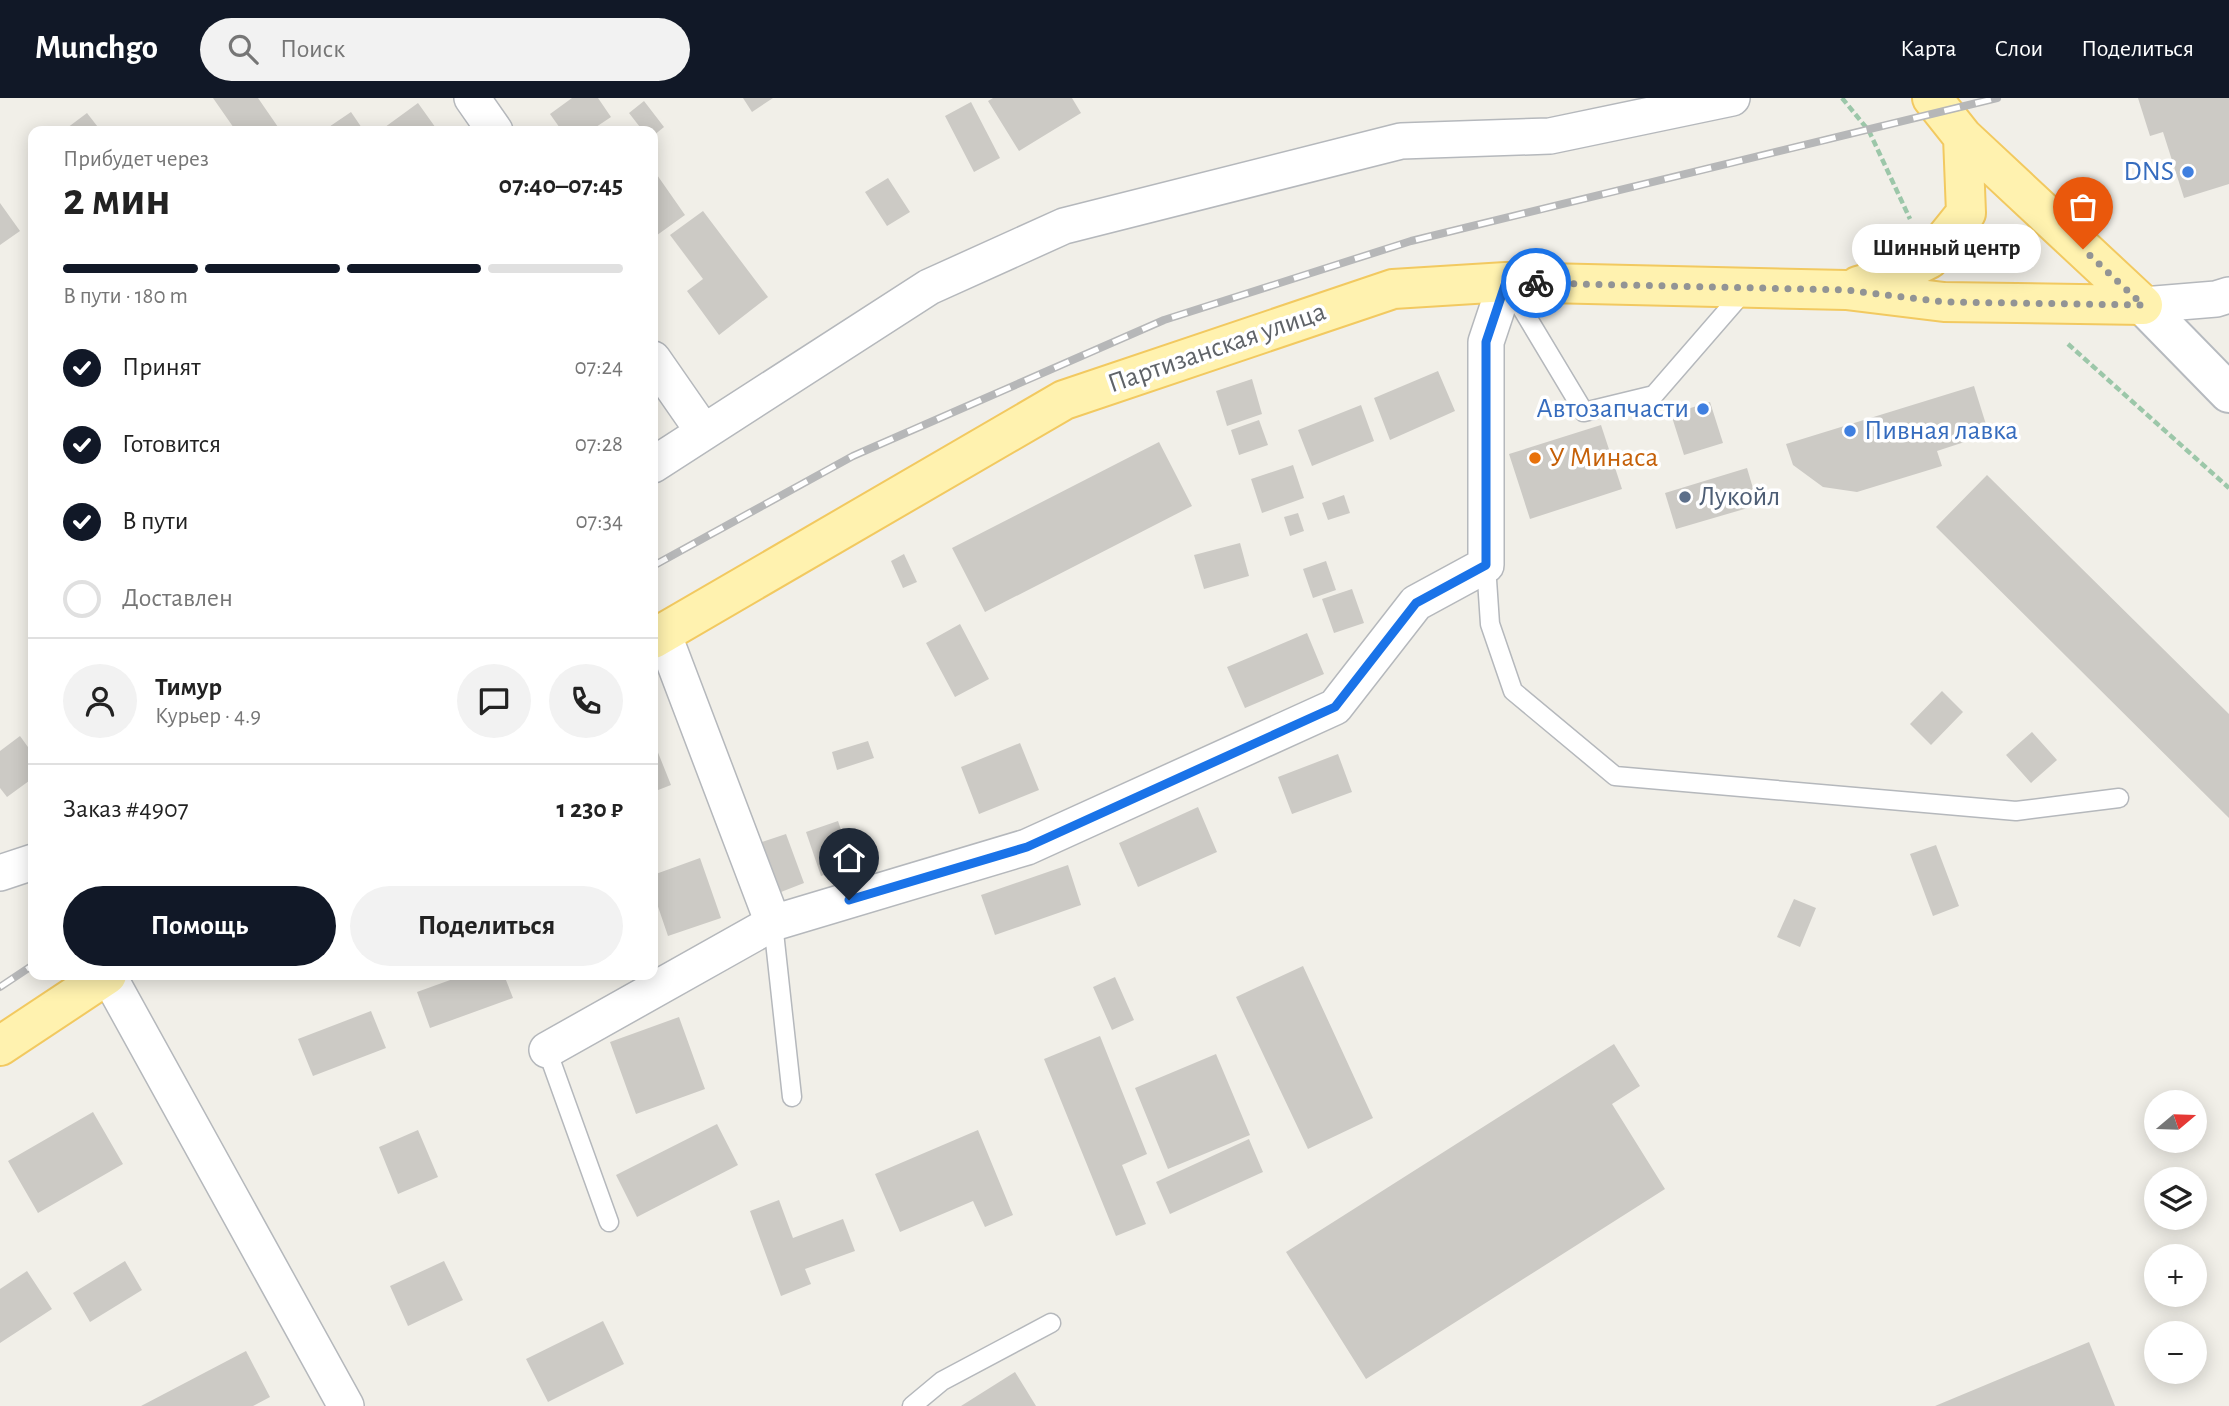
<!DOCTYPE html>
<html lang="ru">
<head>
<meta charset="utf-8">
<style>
	:root { --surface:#fff; --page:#f2f2f2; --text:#222; --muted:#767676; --line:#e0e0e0; --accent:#111827 }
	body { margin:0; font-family:"Alegreya Sans",sans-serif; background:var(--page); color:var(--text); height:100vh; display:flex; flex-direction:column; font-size:26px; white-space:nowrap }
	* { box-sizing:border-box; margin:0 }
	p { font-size:23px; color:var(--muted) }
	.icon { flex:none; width:38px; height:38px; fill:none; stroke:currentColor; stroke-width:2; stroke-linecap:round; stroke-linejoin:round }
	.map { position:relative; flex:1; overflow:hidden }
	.details { position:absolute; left:28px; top:28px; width:630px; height:854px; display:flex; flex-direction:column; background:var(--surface); border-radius:14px; box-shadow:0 4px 18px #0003 }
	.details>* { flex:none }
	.needle { width:46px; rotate:71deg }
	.controls { position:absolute; left:2144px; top:992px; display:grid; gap:14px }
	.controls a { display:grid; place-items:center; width:63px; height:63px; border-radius:50%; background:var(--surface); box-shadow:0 4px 18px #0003; font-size:35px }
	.pin { position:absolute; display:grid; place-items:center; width:60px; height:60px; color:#fff; margin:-72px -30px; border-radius:50% 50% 50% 0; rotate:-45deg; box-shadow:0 0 7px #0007 }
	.pin .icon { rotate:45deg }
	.courier { position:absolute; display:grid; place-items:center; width:70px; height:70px; margin:-35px; border:5px solid #1a73e8; border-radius:50%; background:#fff; color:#222; box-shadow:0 2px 9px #0007 }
	.bubble { position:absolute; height:49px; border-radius:24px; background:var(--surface); box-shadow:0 4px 18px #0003; font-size:23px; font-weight:600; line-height:49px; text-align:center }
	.overview em { font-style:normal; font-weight:600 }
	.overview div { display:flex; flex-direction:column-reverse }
	.overview { display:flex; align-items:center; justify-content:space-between; height:119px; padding:0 35px }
	h1 { font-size:46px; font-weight:600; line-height:52px }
	.bar { display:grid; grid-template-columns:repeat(4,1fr); gap:10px 7px; align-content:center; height:84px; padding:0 35px }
	.bar i { height:9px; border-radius:5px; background:var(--line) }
	.bar .current { background:var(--accent) }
	.bar p { grid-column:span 4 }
	.line { display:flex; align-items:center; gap:18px; padding:0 35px; border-top:2px solid var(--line) }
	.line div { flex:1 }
	.round { display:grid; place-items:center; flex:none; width:74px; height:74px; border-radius:37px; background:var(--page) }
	ol { padding:0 35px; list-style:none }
	li { display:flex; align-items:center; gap:21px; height:77px }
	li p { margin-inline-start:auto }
	li .icon { padding:7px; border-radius:50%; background:var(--accent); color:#fff; stroke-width:4 }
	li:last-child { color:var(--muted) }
	li i { width:38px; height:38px; border:4px solid var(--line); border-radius:50% }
	.primary-button { display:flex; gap:14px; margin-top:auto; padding:14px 35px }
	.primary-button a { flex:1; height:80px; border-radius:42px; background:var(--accent); color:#fff; font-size:28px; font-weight:600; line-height:80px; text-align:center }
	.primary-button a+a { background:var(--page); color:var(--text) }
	header { display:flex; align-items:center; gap:42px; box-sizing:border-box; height:98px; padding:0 35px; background:var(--accent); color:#fff }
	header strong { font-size:33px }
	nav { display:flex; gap:38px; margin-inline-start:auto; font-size:24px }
	.search { width:490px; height:63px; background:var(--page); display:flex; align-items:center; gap:18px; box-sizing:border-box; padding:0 24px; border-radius:38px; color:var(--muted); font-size:26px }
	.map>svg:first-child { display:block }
</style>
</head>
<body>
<header>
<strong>Munchgo</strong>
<div class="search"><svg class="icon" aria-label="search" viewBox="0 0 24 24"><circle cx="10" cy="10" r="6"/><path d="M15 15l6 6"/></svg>Поиск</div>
<nav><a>Карта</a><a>Слои</a><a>Поделиться</a></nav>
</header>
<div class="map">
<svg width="2229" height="1308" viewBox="0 0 2229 1308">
	<rect width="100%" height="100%" fill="#f1efe8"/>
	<path fill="#cccac5" d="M213 0H258L278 29 272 33H236Z
		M572 0H598L611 19 590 33H562L550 16Z
		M743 0H773L752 14Z
		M993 0H1072L1081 15 1019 53 988 3Z
		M2138 0H2229V86L2184 100 2163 34 2150 38Z
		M644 3 664 29 653 38V33H643L629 15Z
		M971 4 1000 60 974 74 945 18Z
		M418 5 438 33H383L381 32Z
		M351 14 364 33H323Z
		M87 15 101 33H63Z
		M655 74 685 117 653 140V76Z
		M888 80 910 114 887 128 865 94Z
		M0 105 20 133 0 147Z
		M703 113 768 199 719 237 687 193 703 181 670 137Z
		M1438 273 1455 313 1390 342 1374 300Z
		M1252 281 1262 316 1227 328 1216 293Z
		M1974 288 1989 336 1937 353 1942 368 1857 394 1823 389 1793 367 1786 346Z
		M1710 304 1723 345 1684 357 1671 316Z
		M1361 307 1374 343 1312 368 1298 332Z
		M1259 322 1268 347 1239 357 1231 332Z
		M1601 327 1622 391 1530 421 1509 356Z
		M1159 344 1192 408 985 514 952 450Z
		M1293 367 1304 400 1262 415 1251 381Z
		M1747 370 1758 407 1676 431 1665 395Z
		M1987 377 2229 616V720L1936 429Z
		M1344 397 1350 415 1328 422 1322 405Z
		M1298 415 1304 433 1290 438 1284 419Z
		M1240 445 1249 478 1204 491 1194 457Z
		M904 456 917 484 903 490 891 463Z
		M1326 463 1336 492 1313 500 1303 471Z
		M1352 491 1364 525 1334 535 1322 501Z
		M960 526 989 581 955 599 926 545Z
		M1307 535 1324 576 1245 610 1227 569Z
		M1942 593 1963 614 1931 647 1910 626Z
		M2032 634 2057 662 2031 685 2006 657Z
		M20 638 33 656V680L7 699 0 690V653Z
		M653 642 671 687 653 694Z
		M868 643 874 660 837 672 832 654Z
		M1020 645 1039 692 979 716 961 669Z
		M1338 656 1352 694 1292 716 1278 679Z
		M1198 709 1217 754 1138 789 1119 745Z
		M838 723 853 767 821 778 806 734Z
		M786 736 804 785 781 794 762 744Z
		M1936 747 1959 808 1933 818 1910 756Z
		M700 760 721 820 668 838 653 794V777Z
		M1068 767 1081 807 995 837 981 797Z
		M1794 801 1816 810 1800 849 1777 839Z
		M1303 868 1373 1020 1308 1051 1236 899Z
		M464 877H504L513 900 430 930 417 894Z
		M1115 879 1134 922 1112 932 1093 889Z
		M371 913 386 950 313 978 298 941Z
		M679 919 705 991 636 1016 610 944Z
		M1100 938 1147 1056 1122 1067 1146 1126 1116 1138 1044 961Z
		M1614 946 1640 988 1612 1006 1665 1091 1366 1281 1286 1154Z
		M1216 956 1250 1037 1168 1071 1135 990Z
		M93 1014 123 1066 38 1115 8 1063Z
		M717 1026 738 1067 637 1119 616 1077Z
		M418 1032 438 1079 398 1096 379 1049Z
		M978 1032 1013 1117 985 1129 973 1103 900 1134 875 1076Z
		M1249 1041 1263 1074 1170 1116 1156 1084Z
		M779 1102 793 1140 843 1121 855 1153 805 1171 811 1186 781 1198 750 1113Z
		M125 1163 142 1192 90 1224 73 1195Z
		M444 1163 463 1202 408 1228 390 1188Z
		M27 1173 52 1211 0 1245V1191Z
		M603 1223 624 1266 548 1304 526 1261Z
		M2089 1244 2115 1308H1935Z
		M246 1253 270 1299 253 1308H141Z
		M1015 1274 1036 1308H961Z"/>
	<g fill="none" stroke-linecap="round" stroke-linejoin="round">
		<g stroke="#b5b8bc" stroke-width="21">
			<path id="service" d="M1506 184 1584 314 1654 297 1746 191
				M1486 467 1490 526 1513 593 1615 678 2016 713 2119 700
				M773 825 792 999
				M547 952 609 1124
				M912 1308 942 1283 1051 1225"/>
		</g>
		<g stroke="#b5b8bc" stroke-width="38">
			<path id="minor" d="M472 0 495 33
				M2143 207 2216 201 2229 197
				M653 261 703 333
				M653 367 929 189 1064 128 1401 43 1550 38 1732 0
				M663 535 773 825
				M0 775 33 764
				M108 877 346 1308
				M547 952 773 825 1027 749 1335 609 1416 505 1486 467V244L1506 184"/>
		</g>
		<g stroke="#b6babf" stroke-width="42">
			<path id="secondary" d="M2143 207 2229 295"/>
		</g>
		<g stroke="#f2c960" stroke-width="42">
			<path id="primary" d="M1932 0 1963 39 2143 207
				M1858 188 1902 175 1929 161 1966 115 1963 39
				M653 541 1064 302 1393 191 1506 184 1846 192 1944 204 2143 207
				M0 948 107 877"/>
		</g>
		<path stroke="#9cc7a9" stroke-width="4.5" stroke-dasharray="7 3.5" stroke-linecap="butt" d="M1842 0 1869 33 1910 121
			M2068 246 2229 390"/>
		<use href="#service" stroke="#fff" stroke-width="18"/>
		<use href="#minor" stroke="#fff" stroke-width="35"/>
		<use href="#secondary" stroke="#fff" stroke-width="38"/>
		<use href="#primary" stroke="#fff2af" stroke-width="38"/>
		<g stroke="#b6b7b8" stroke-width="8">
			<path id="rail" d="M653 468 853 358 1164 222 1411 143 1997 0
				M0 889 33 867"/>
		</g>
		<use href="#rail" stroke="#fff" stroke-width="5" stroke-dasharray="16" stroke-linecap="butt"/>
	</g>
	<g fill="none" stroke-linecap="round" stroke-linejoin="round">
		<path stroke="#929495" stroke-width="7" stroke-dasharray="0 12.6" d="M1536 185 1846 192 1944 204 2143 207 2083 151"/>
		<path stroke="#1a73e8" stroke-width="9" d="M849 802 1027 749 1335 609 1416 505 1486 467V244L1506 184 1536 185"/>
	</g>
	<g fill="#3f7fe0" stroke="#fff" stroke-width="2.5">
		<circle cx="2188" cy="74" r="7"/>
		<circle cx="1703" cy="311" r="7"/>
		<circle cx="1850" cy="333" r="7"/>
	</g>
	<circle fill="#e8710a" stroke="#fff" stroke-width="2.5" cx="1535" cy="360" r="7"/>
	<circle fill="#5c6f8a" stroke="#fff" stroke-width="2.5" cx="1685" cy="399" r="7"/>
	<g text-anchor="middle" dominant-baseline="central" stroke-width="7" stroke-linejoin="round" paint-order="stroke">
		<g font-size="28" fill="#366cbe" stroke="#fff" text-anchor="end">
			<text x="2174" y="74">DNS</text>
			<text x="1689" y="311">Автозапчасти</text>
			<text x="1864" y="333" text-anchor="start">Пивная лавка</text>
		</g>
		<g font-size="28" fill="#5f6368" stroke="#fff">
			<text transform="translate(1217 250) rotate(-19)">Партизанская улица</text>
		</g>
		<g font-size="28" fill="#c56008" stroke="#fff" text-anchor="start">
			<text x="1549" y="360">У Минаса</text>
		</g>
		<g font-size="28" fill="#4e5e75" stroke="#fff" text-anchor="start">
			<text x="1699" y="399">Лукойл</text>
		</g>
	</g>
</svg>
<div class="controls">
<a><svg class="needle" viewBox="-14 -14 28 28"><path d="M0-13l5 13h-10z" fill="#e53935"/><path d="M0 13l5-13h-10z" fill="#767676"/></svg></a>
<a><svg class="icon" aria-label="layers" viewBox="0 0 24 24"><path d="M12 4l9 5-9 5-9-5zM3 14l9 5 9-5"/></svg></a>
<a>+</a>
<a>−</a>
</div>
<div class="pin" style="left:2083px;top:151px;background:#ea580c"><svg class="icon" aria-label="bag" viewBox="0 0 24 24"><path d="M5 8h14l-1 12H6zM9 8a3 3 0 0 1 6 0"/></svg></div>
<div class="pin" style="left:849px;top:802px;background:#1f2937"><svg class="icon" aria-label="home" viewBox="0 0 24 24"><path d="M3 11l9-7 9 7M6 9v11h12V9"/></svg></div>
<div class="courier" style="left:1536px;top:185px"><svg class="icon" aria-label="bike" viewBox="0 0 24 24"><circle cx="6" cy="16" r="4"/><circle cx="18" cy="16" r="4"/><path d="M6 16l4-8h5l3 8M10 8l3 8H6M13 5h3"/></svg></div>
<div class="bubble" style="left:1852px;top:126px;width:189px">Шинный центр</div>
<section class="details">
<div class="overview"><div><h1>2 мин</h1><p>Прибудет через</p></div><em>07:40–07:45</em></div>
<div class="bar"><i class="current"></i><i class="current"></i><i class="current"></i><i></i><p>В пути · 180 m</p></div>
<ol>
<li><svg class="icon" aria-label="check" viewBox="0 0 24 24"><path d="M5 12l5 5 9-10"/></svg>Принят<p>07:24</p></li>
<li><svg class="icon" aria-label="check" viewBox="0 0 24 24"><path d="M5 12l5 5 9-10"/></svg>Готовится<p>07:28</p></li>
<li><svg class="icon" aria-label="check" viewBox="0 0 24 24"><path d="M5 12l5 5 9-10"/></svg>В пути<p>07:34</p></li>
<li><i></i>Доставлен</li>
</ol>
<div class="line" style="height:126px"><a class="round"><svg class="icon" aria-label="person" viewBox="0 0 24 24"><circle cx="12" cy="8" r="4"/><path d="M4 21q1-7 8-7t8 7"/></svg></a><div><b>Тимур</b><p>Курьер · 4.9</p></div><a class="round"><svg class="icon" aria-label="chat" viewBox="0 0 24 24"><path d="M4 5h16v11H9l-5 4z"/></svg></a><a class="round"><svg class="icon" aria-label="phone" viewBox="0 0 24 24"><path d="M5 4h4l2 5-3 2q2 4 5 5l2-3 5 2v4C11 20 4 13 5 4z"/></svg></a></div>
<div class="line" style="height:91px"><div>Заказ #4907</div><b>1 230 ₽</b></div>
<div class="primary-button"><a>Помощь</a><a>Поделиться</a></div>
</section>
</div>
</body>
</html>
